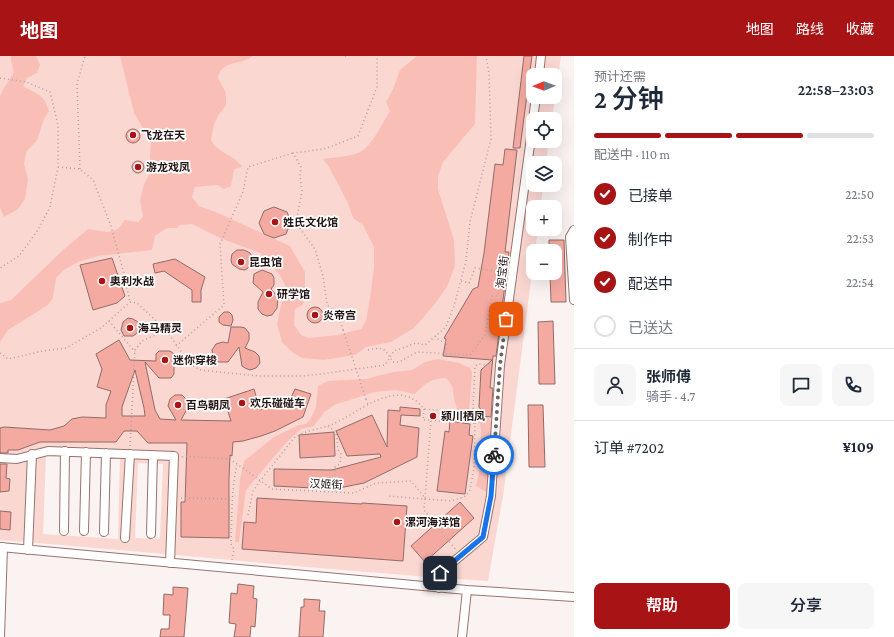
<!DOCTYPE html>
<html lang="zh">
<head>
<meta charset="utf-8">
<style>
	:root { --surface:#fff; --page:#f6f6f7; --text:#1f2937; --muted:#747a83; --line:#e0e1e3; --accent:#a81416 }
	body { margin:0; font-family:"Crimson Pro","Noto Sans SC",serif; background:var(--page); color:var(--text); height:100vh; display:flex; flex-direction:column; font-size:15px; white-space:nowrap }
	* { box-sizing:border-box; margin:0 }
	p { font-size:13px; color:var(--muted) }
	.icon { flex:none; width:22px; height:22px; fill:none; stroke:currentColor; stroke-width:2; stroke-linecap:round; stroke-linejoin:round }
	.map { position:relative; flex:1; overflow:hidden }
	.drawer { display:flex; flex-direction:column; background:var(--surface); width:320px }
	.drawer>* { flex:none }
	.needle { width:26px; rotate:269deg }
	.fabs { position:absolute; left:526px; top:12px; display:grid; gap:8px }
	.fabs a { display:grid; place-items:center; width:36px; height:36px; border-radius:8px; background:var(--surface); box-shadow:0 4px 16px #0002; font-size:20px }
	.pin { position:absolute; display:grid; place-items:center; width:34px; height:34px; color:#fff; margin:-17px; border-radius:8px; box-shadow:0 2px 6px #0006 }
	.courier { position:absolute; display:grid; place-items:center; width:40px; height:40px; margin:-20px; border:3px solid #1a73e8; border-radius:50%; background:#fff; color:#222; box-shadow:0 1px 5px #0007 }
	.overview em { font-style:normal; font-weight:600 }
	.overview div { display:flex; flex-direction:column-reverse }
	.overview { display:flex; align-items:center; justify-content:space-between; height:68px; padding:0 20px }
	h1 { font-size:26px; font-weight:600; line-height:30px }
	.bar { display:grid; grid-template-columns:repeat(4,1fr); gap:6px 4px; align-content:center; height:48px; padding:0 20px }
	.bar i { height:5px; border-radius:3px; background:var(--line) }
	.bar .selected { background:var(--accent) }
	.bar p { grid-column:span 4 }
	.line { display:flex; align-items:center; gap:10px; padding:0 20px; border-top:1px solid var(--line) }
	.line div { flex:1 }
	.round { display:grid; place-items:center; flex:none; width:42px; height:42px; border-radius:8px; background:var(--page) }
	ol { padding:0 20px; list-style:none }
	li { display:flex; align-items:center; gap:12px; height:44px }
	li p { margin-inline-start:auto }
	li .icon { padding:4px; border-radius:50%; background:var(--accent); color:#fff; stroke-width:4 }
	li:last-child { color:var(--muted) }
	li i { width:22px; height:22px; border:2px solid var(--line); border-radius:50% }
	.primary-button { display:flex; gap:8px; margin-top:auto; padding:8px 20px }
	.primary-button a { flex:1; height:46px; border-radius:8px; background:var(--accent); color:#fff; font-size:16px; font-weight:600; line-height:46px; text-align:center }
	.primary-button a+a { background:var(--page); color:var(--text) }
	header { display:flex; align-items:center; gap:24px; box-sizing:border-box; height:56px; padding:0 20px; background:var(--accent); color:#fff }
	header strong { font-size:19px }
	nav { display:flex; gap:22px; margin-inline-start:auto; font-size:14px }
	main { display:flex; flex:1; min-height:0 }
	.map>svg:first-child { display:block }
</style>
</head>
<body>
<header>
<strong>地图</strong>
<nav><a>地图</a><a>路线</a><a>收藏</a></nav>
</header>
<main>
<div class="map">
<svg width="574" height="581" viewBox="0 0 574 581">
	<rect width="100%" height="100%" fill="#fbf3f1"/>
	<path fill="#fbd7d2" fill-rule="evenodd" d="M0 0H561L552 63H533V85H549L546 107H533V129H543L541 151H533V173H538L535 195H533V209L503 440 488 525C325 514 163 497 0 484ZM533 19H555V41H533ZM46 400 120 403 118 483 43 478ZM138 407 163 408 160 483 135 482Z"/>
	<path fill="#f9bfb7" d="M11 0H36L40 9 37 17 27 22 23 30C38 39 44 38 49 55L44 63 37 84 26 96 24 108 28 123 25 143 18 153 4 161 0 152V40L4 32 14 17 11 5Z
		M120 0H253C240 10 222 3 218 22L226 37V49L218 60 214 69 211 84C217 97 235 99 242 111L234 113 231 130 224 133 218 129 195 131 192 141 199 150 218 157 290 190 305 216V236L303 249 295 253 294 269 301 279 309 282 338 279 361 273 366 265 370 242 374 212V191L363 169 353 162 347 145 329 111 323 103C335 101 349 101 360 96 372 90 383 66 390 55L386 46 393 33 400 14 417 0H477L475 68 443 106 438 120V133L454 184 455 210 447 231 434 249 414 272 391 286 366 291 355 299 324 304 302 302 292 296 282 286 277 268 281 249 287 233 279 218 260 197 220 182 192 168 180 169 177 172H167L155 180 152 194 98 200 78 206 64 214 56 222 53 242 48 249 8 274 0 286V247L11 244 62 195 88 173 108 176 118 173 125 164 138 166 143 161 140 144 144 128 149 119 151 86 134 57Z
		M438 303 459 307 470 312 472 317 469 355 475 360 489 362 492 367 488 437 476 430 480 413 481 374 480 368 457 353 454 343 453 333 450 326 446 322C430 323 426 327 415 338L396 334 374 336 350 344 336 348 324 356 314 370 301 373 285 388 246 434 239 486H235L240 424 244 405 274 381 299 369 306 368 311 362 316 351 318 330 328 325 366 323 393 316 412 314 425 306Z"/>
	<path fill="#f5aaa1" stroke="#916c67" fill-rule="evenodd" d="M524 0H532L520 92H513Z
		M126 80a7 7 0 1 1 14 0a7 7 0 1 1-14 0Z
		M505 93 517 94 505 196H509L496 300H493L490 332H493L491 361 480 360 481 354 479 351 481 314 492 304 443 300 446 283 444 282 473 233 478 231 484 197 495 108 503 109Z
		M132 111a6 6 0 1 1 12 0a6 6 0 1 1-12 0Z
		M274 151 287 156 291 166 286 178 274 182 264 178 259 167 264 155Z
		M549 184H564L566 246H551L550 217H555V195H549Z
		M237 194H244L250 197 253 202 248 212 245 214 239 213 232 208 231 204 232 198Z
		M112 202 125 240 117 247 93 254 80 209Z
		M175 203 205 221 201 234V246H192V234L164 215 155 217 153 208Z
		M262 214 272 218 274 222V229L271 233 278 241 277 252 272 259 267 260 262 258 258 253V246L263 236 253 227 254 218Z
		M307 259a8 8 0 1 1 16 0a8 8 0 1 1-16 0Z
		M224 256H229L232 259 233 264 231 270 223 269 219 266V261Z
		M128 262 133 263 138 266 139 272 136 278 133 280H124L121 274 123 266Z
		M553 265 555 328H539L538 266Z
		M231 271H241L245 272 249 277V284L245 292 255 296 259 300 260 307 256 312 250 314 245 312 242 310 239 291 228 306H218L213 301 212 294 216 288 223 286 228 287Z
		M119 284 130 304 156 305V298L159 295H170L174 298V318L171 322H159L145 306 155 354 160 363 176 364 168 350 170 343 175 339H182L187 344 188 347 187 353 181 364 231 365 224 343 254 333 260 354 275 347 281 349 289 346 295 333 311 338 303 361 275 375 261 380 243 385 233 386 232 400 230 399 229 422V482L181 481V446H185L187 387H148L137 375H124L116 386H40L18 394H8V397H0V372L4 371 50 374 64 370 72 363 82 361 106 362V349L111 335 97 331 102 313 96 298ZM135 314 144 352 145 360H122V351Z
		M528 349H543L545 411H529Z
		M400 351 420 353V360L401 359 400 369 419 372 417 401 364 427 334 433 274 430V413L332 414 381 401 380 398 347 400 336 375 372 359 387 391 388 354 400 355Z
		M450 365 470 368 469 379 473 380 465 438 437 435 445 375 449 376Z
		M334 376 335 400 300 402 299 379Z
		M0 408H7L6 422 10 423 9 435 0 436Z
		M257 442 362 448V447L407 450 403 505 242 493 244 466 256 467Z
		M460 446 474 462 425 506 411 490Z
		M0 455 11 456 10 474 0 473Z
		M238 528 254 530 253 542 257 543 255 571 251 570 250 581H234L236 568 229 567 231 537 237 538Z
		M173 531 188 532 184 581H160L161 573H169L170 559H163L164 538 173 539Z
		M304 543 320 544 319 555H325L323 581H299L301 551H304Z"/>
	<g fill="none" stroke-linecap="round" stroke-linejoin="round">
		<g stroke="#98746f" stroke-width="10">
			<path id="minor" d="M539 19 541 0
				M533 63 536 41
				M574 174 570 181 574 244
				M0 402 17 403 48 395 174 400 170 507
				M64 475 65 395
				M84 475 86 396
				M104 476 106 397
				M151 478 153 399
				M125 482 130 398
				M0 491 467 534 574 541
				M28 494 32 398
				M439 532 440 517 483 481 491 440 500 309 533 67
				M0 581 3 491
				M462 581 467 534"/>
		</g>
		<path stroke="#aea4a2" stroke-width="1.5" stroke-dasharray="1 3" stroke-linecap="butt" d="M345 0H346
			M0 22 26 26 50 36 58 69V111L50 151 38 174 19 200 0 212
			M58 111 80 113 93 124 111 170 124 218 130 246
			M80 113 77 28 85 0
			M130 246 137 247 166 274 190 308 200 314 258 320H302L321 318 385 309 394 295 416 287 425 289 446 271 454 250 466 205 470 166 491 83 489 17 486 0
			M109 265 135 296
			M343 274 341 267 327 248 323 220 315 193 296 167 302 135 300 120 301 111 293 97 324 93 358 80 377 31V0
			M435 280 440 285 447 286 445 297
			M176 290 224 249 220 188 243 136 248 111 293 97
			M0 297 8 303 43 295 66 292 101 272 130 246
			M393 306H399L417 296 470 299 485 279 492 240H498L501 216 475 212 469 227 461 225
			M366 343 368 348
			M424 353 423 364H431L425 442
			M431 364 441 365 442 354
			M475 368 476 357 473 352 475 310 478 308 492 309
			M328 370 335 375 337 382 338 394 341 398 340 408 335 411V436
			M130 390 135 294 142 285 166 274
			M182 401 184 400 230 403 272 433 354 437 376 427 411 425 425 442 424 454 456 494
			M181 442 233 443
			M248 459 253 435 260 425 294 382C303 375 319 373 331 369 359 357 398 319 424 353 445 355 458 354 475 368L474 412 470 434 466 440 451 445 387 440
			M232 504 234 493 231 488C232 462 231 435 237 409"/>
		<use href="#minor" stroke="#fff" stroke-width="8"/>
		<path stroke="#aea4a2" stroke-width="1.5" stroke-dasharray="1 3" stroke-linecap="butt" d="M343 274 366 343
			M368 294C384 290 385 293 393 306"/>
	</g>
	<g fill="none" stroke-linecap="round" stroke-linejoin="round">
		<path stroke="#6f6361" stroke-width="4" stroke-dasharray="0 7.2" d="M494 399 500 309 506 263"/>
		<path stroke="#1a73e8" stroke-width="5" d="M440 517 483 481 491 440 494 399"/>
	</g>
	<g fill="#a81416" stroke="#fff" stroke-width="1.5">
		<circle cx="133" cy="79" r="4"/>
		<circle cx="138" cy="111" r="4"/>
		<circle cx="275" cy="166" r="4"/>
		<circle cx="241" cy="206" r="4"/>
		<circle cx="102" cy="225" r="4"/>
		<circle cx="269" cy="238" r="4"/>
		<circle cx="315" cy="259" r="4"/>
		<circle cx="130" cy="272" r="4"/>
		<circle cx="165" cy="304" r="4"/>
		<circle cx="242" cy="347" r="4"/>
		<circle cx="178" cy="349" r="4"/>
		<circle cx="433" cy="360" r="4"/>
		<circle cx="397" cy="466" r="4"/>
	</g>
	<g text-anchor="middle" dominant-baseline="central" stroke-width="3.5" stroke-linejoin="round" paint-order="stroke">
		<g font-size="11" font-weight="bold" fill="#231513" stroke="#fff" text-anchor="start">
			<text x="141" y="79">飞龙在天</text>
			<text x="146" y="111">游龙戏凤</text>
			<text x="283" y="166">姓氏文化馆</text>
			<text x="249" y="206">昆虫馆</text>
			<text x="110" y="225">奥利水战</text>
			<text x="277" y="238">研学馆</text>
			<text x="323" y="259">炎帝宫</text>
			<text x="138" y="272">海马精灵</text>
			<text x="173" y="304">迷你穿梭</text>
			<text x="250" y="347">欢乐碰碰车</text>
			<text x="186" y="349">百鸟朝凤</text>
			<text x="441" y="360">颍川栖凤</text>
			<text x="405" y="466">漯河海洋馆</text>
		</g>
		<g font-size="11" fill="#231513" stroke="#fff">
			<text transform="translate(502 216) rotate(-82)">淘宝街</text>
			<text transform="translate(326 428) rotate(3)">汉姬街</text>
		</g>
	</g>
</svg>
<div class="fabs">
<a><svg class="needle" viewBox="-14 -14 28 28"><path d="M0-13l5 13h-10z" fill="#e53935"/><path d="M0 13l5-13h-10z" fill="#747a83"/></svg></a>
<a><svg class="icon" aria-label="locate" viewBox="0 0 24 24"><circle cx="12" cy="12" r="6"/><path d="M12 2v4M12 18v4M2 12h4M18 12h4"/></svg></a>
<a><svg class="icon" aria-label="layers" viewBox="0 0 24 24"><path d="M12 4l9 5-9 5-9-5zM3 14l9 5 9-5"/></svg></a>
<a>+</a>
<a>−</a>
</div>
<div class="pin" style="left:506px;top:263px;background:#ea580c"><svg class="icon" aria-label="bag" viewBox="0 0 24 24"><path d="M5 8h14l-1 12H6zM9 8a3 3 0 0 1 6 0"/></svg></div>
<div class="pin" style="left:440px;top:517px;background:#1f2937"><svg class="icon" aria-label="home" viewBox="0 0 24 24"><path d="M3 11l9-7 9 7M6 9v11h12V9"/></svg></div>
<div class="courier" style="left:494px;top:399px"><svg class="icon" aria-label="bike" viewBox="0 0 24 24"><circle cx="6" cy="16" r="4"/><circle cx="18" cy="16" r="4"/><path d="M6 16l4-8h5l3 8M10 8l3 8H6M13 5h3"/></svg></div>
</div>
<section class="drawer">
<div class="overview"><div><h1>2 分钟</h1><p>预计还需</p></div><em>22:58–23:03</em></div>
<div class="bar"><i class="selected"></i><i class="selected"></i><i class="selected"></i><i></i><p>配送中 · 110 m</p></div>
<ol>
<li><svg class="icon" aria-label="check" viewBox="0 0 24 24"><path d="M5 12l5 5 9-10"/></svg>已接单<p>22:50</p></li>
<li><svg class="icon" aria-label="check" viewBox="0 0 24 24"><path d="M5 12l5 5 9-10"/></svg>制作中<p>22:53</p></li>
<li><svg class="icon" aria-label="check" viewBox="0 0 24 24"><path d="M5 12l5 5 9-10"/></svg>配送中<p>22:54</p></li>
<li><i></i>已送达</li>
</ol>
<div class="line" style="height:72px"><a class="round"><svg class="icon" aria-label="person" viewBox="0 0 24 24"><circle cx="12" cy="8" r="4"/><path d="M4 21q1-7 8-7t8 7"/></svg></a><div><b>张师傅</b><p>骑手 · 4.7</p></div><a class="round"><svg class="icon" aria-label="chat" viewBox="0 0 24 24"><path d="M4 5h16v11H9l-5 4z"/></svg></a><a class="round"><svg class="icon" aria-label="phone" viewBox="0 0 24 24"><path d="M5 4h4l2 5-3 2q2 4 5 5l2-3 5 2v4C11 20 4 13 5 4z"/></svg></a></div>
<div class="line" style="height:52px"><div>订单 #7202</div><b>¥109</b></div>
<div class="primary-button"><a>帮助</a><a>分享</a></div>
</section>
</main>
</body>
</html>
